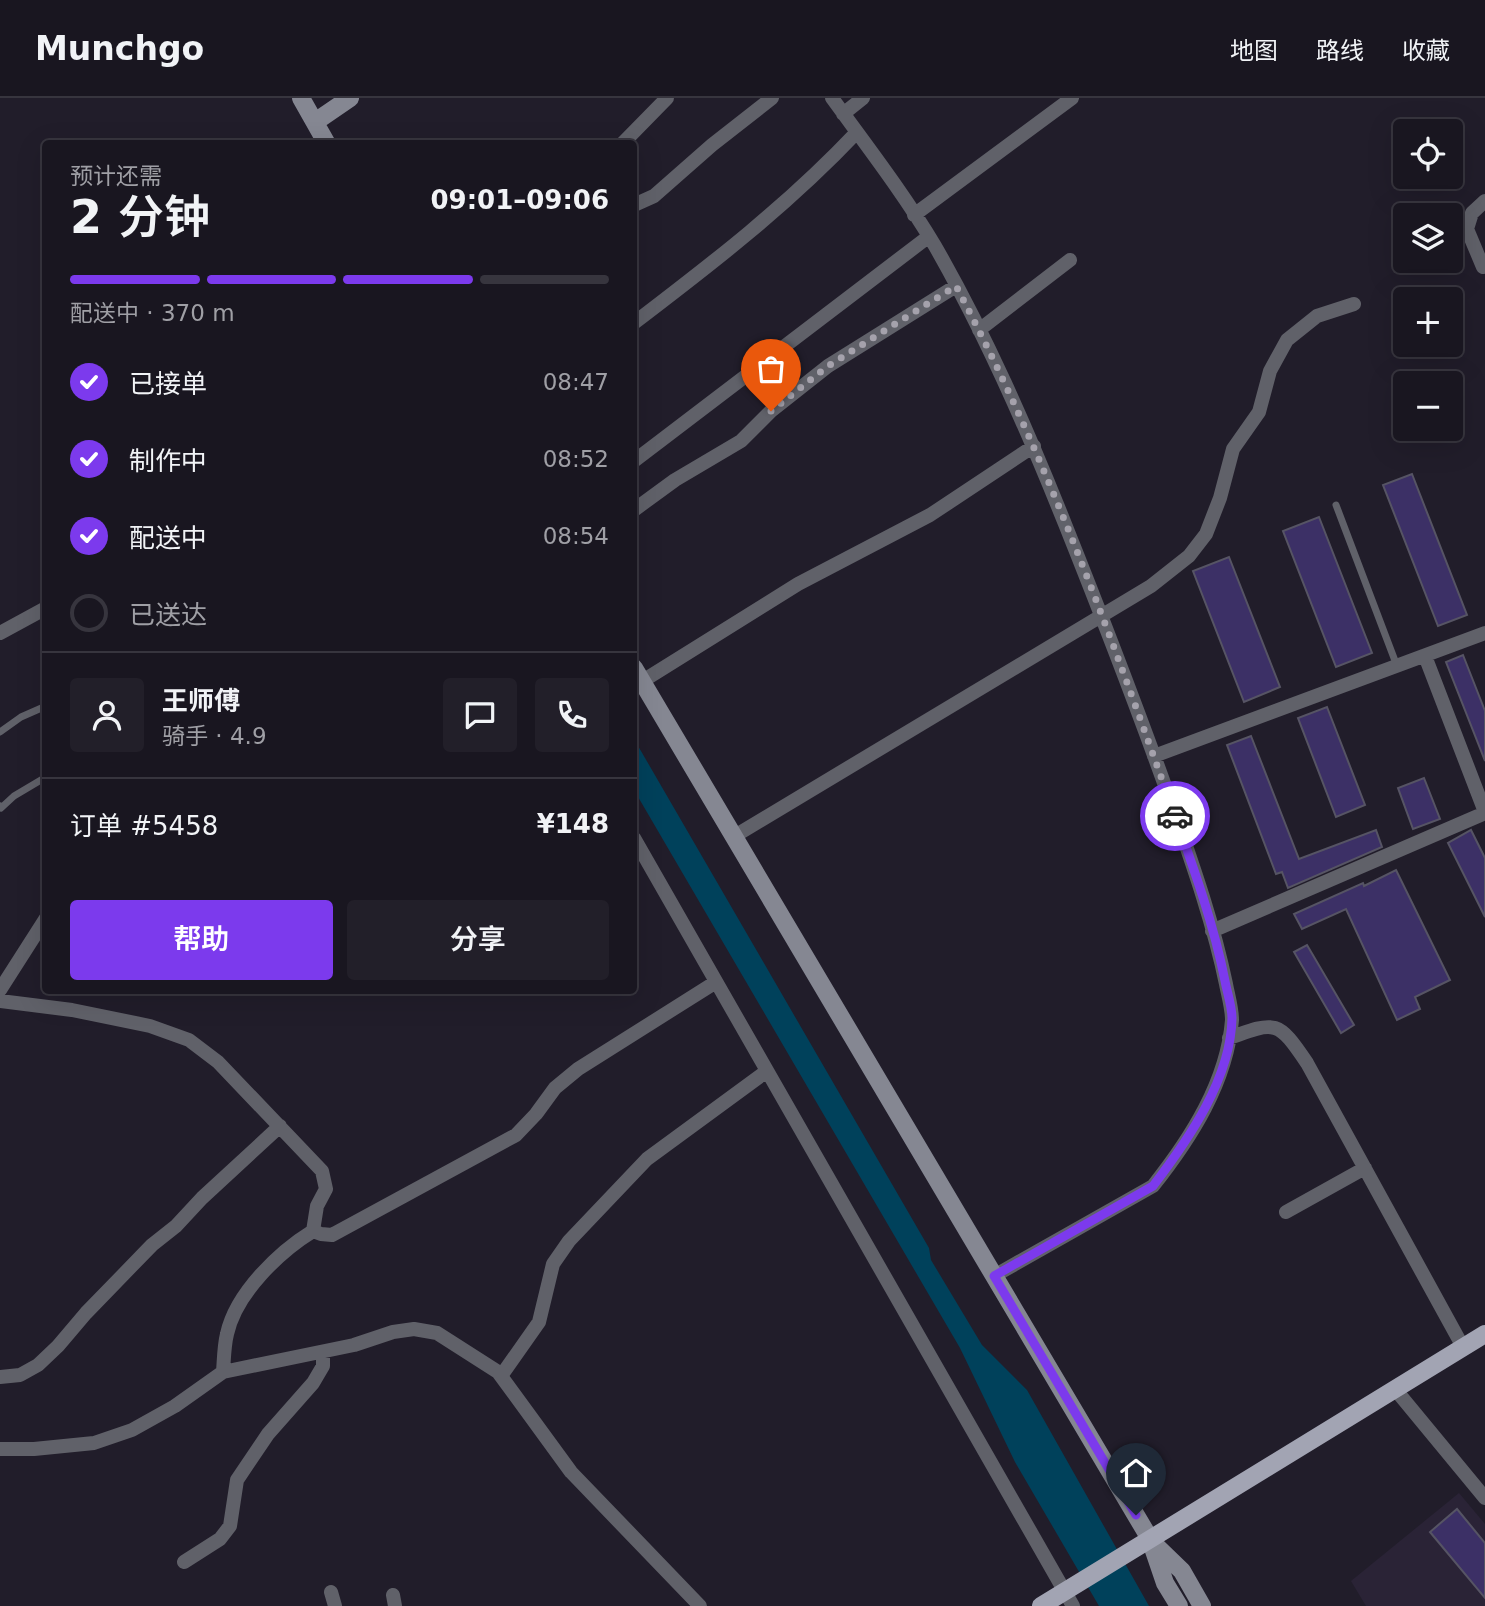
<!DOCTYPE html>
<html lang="zh">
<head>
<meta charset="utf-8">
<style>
	:root { --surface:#191620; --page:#221f29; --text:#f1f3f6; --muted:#9f9fa5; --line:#37353e; --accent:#7c3aed }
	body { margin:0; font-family:"DejaVu Sans","Noto Sans SC",sans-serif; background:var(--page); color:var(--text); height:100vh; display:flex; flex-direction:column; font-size:26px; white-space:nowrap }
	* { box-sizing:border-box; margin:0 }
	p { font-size:23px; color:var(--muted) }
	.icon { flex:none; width:38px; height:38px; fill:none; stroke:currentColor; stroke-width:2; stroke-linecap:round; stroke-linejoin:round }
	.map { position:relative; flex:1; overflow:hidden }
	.side { position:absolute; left:42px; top:42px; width:595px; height:854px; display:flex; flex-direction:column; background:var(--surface); border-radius:7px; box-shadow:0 7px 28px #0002,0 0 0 2px var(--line) }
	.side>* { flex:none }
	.fabs { position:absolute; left:1393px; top:21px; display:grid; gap:14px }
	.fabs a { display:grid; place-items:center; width:70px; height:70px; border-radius:7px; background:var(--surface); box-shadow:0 7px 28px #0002,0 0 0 2px var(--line); font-size:35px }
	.pin { position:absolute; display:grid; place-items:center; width:60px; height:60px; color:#fff; margin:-72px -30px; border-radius:50% 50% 50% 0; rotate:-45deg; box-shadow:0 0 7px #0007 }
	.pin .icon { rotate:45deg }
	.courier { position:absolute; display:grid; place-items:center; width:70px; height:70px; margin:-35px; border:5px solid #7c3aed; border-radius:50%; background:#fff; color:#222; box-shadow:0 2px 9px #0007 }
	.overview em { font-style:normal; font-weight:600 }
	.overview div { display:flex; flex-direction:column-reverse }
	.overview { display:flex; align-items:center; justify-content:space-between; height:119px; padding:0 28px }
	h1 { font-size:46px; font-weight:600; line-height:52px }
	.bar { display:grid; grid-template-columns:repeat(4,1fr); gap:10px 7px; align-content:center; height:84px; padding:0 28px }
	.bar i { height:9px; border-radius:5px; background:var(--line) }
	.bar .on { background:var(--accent) }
	.bar p { grid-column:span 4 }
	.line { display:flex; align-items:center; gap:18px; padding:0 28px; border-top:2px solid var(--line) }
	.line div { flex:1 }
	.round { display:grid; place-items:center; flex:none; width:74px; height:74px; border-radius:7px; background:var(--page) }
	ol { padding:0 28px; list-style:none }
	li { display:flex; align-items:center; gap:21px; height:77px }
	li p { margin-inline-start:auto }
	li .icon { padding:7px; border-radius:50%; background:var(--accent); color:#fff; stroke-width:4 }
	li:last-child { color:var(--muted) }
	li i { width:38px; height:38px; border:4px solid var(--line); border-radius:50% }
	.cta { display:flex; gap:14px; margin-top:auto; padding:14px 28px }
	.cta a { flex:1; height:80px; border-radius:7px; background:var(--accent); color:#fff; font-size:28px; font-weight:600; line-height:80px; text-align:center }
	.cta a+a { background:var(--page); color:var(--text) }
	header { display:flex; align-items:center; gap:42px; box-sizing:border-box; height:98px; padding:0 35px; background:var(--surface); border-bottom:2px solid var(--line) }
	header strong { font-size:33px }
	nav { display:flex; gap:38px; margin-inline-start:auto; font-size:24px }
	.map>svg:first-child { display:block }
</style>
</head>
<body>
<header>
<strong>Munchgo</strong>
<nav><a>地图</a><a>路线</a><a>收藏</a></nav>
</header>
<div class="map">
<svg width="1485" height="1508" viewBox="0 0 1485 1508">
	<rect width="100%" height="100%" fill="#211d2a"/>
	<path fill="#2a2336" d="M1459 1395 1485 1426V1508H1366L1351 1483Z"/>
	<path fill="#00415b" d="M634 641 929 1150 931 1162 982 1247 1027 1292 1149 1508H1099L1015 1364 960 1250 634 692Z"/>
	<path fill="#3c3066" stroke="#565464" stroke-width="2" d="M1412 376 1467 517 1438 528 1383 387Z
		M1319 419 1372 555 1336 569 1283 433Z
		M1229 459 1280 589 1244 604 1193 473Z
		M1463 557 1485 613V663L1446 564Z
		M1327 609 1365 707 1336 719 1298 620Z
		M1251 638 1299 761 1376 732 1382 749 1288 790 1282 774 1276 776 1227 647Z
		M1424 680 1440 721 1413 731 1398 690Z
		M1471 732 1485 760V819L1448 745Z
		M1396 772 1450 882 1415 899 1420 911 1397 922 1346 811 1302 831 1294 816 1363 785 1364 788Z
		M1307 847 1354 927 1341 935 1294 854Z
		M1457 1411 1485 1445V1500L1430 1434Z"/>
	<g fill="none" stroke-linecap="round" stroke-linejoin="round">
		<path stroke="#606169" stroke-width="7" d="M1336 407 1397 568
			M0 634 21 619 46 608
			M0 708 1 710 14 698 46 679"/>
		<path stroke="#606169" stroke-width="14" d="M832 0C867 48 904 96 935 148 986 237 1027 331 1065 426 1103 521 1140 617 1174 713 1194 770 1214 828 1226 886 1228 897 1232 910 1232 922 1227 984 1191 1040 1153 1088L994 1178
			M843 16 863 0
			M622 46 667 0
			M634 107 654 98 712 47 772 0
			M914 117 1072 0
			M1483 169 1467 131 1472 115 1485 103
			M634 225C714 164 788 107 857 34
			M979 232 1070 162
			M634 363 928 139
			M634 412 675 382 741 343 771 313 828 268 956 188
			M0 535 46 510
			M1425 558 1485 714
			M641 584 798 486 930 417 1034 348
			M1154 658 1485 535
			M733 739 1151 488 1189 458 1206 436 1220 400 1233 351 1259 314 1270 273 1287 242 1317 218 1354 206
			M634 740 1073 1508
			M1212 833 1485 715
			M0 892 46 820
			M0 903 72 912 150 928 189 942 218 964 322 1073 326 1091 317 1108 313 1133C279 1154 236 1195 227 1236 224 1248 224 1261 223 1274
			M1229 940C1276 923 1278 922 1307 965L1463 1249
			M1286 1114 1365 1070
			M313 1133 321 1136 332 1137 516 1037 536 1016 555 990 578 971 716 884
			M501 1278 539 1224 553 1166 569 1143 647 1061 767 973
			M0 1279 20 1277 38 1267 58 1248 86 1215 152 1147 176 1128 202 1100 280 1028
			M1395 1291 1485 1400
			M0 1351H34L94 1345 132 1332 175 1308 223 1274 354 1247 393 1234 414 1231 437 1235 498 1274 571 1374 700 1508
			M184 1464 220 1441 230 1428 237 1382 268 1336 313 1285 323 1268V1254
			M331 1494 335 1508
			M393 1497 395 1508"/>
		<path stroke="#858792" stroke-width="18" d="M301 0 327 46
			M315 24 350 0
			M634 570 1150 1441 1165 1485 1179 1508
			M1153 1445 1182 1473 1202 1508"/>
		<path stroke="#a2a4b3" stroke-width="18" d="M1041 1508 1485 1236"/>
	</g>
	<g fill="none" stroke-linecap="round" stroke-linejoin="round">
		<path stroke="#a5a2ac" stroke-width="7" stroke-dasharray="0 12.6" d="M771 313 828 268 956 188C1046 357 1111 538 1175 718"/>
		<path stroke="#7c3aed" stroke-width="9" d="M1136 1417 994 1178 1153 1088C1189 1041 1231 980 1232 920 1232 908 1227 894 1225 883 1214 827 1194 771 1175 718"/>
	</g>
</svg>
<div class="fabs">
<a><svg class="icon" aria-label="locate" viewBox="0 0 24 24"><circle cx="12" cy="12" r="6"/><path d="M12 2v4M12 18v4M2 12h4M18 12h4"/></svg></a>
<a><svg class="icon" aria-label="layers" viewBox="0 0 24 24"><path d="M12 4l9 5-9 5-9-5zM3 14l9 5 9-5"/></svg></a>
<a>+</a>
<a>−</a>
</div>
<div class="pin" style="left:771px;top:313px;background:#ea580c"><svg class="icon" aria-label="bag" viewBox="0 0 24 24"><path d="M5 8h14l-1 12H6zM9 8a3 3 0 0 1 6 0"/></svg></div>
<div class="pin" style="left:1136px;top:1417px;background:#1f2937"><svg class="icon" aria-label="home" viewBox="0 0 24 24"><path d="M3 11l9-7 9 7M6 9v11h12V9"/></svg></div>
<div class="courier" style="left:1175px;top:718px"><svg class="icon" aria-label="car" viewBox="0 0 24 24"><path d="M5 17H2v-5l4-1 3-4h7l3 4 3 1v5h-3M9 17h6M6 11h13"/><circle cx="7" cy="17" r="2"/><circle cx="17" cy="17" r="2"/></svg></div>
<section class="side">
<div class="overview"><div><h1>2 分钟</h1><p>预计还需</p></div><em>09:01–09:06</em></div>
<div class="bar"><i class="on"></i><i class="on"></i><i class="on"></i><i></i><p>配送中 · 370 m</p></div>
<ol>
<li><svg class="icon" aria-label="check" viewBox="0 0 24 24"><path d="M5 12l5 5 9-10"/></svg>已接单<p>08:47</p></li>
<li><svg class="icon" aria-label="check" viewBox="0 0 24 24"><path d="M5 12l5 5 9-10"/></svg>制作中<p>08:52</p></li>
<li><svg class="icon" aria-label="check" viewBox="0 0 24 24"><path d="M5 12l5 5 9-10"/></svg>配送中<p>08:54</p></li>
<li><i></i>已送达</li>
</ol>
<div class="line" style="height:126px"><a class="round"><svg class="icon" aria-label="person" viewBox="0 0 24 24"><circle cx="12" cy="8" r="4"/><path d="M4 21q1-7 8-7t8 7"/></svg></a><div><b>王师傅</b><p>骑手 · 4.9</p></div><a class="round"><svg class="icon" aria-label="chat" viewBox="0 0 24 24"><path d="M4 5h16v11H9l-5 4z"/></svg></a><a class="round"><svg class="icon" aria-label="phone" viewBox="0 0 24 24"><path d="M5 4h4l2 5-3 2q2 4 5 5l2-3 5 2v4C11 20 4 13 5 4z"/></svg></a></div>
<div class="line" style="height:91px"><div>订单 #5458</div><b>¥148</b></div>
<div class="cta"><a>帮助</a><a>分享</a></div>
</section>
</div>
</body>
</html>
